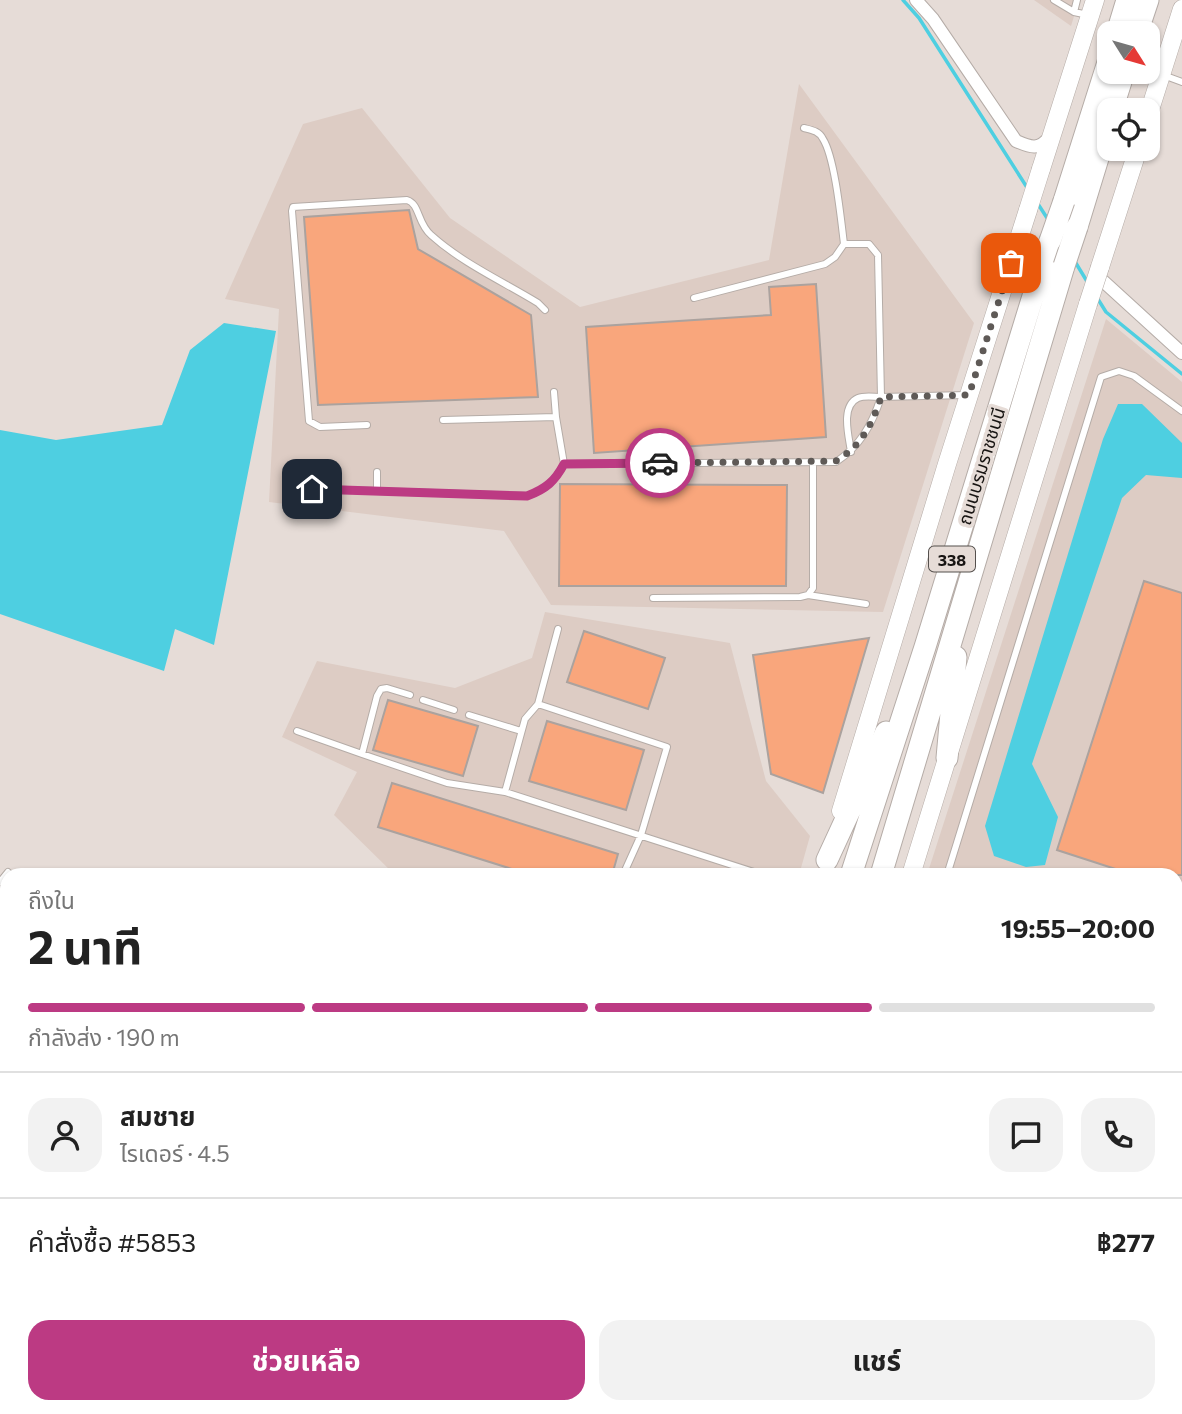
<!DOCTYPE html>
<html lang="th">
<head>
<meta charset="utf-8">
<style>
	:root { --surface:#fff; --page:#f2f2f2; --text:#222; --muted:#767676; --line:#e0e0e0; --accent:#bc3a83 }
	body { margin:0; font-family:Commissioner,"Noto Sans Thai",sans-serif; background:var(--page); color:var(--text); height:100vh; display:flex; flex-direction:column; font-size:26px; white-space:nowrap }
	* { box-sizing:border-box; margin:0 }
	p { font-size:23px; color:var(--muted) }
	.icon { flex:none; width:38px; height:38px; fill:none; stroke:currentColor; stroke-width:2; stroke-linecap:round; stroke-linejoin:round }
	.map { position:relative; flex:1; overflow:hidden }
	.side { position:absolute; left:0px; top:868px; width:1183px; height:546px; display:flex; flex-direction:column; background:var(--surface); border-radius:21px 21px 0 0; box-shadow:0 2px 5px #0004 }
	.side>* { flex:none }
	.needle { width:46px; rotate:127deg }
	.tools { position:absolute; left:1097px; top:21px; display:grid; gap:14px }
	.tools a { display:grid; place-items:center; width:63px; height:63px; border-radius:14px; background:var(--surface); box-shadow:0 2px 5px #0004; font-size:35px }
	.pin { position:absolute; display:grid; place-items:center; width:60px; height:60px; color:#fff; margin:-30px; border-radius:14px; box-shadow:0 4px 10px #0006 }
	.courier { position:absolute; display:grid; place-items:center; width:70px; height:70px; margin:-35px; border:5px solid #bc3a83; border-radius:50%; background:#fff; color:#222; box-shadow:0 2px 9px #0007 }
	.overview em { font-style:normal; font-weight:700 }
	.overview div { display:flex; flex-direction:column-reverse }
	.overview { display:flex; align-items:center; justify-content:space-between; height:119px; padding:0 28px }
	h1 { font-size:46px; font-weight:700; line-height:52px }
	.bar { display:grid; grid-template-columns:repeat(4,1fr); gap:10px 7px; align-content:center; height:84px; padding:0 28px }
	.bar i { height:9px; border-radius:5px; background:var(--line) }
	.bar .selected { background:var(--accent) }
	.bar p { grid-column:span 4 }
	.line { display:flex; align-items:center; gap:18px; padding:0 28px; border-top:2px solid var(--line) }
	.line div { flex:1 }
	.round { display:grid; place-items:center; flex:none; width:74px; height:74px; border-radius:21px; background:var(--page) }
	.button { display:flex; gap:14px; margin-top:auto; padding:14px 28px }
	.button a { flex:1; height:80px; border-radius:21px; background:var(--accent); color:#fff; font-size:28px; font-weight:700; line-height:80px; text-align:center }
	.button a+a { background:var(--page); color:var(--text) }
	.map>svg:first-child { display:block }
</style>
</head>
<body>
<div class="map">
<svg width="1182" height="1414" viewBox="0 0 1182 1414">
	<rect width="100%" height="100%" fill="#e6dcd7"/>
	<path fill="#ddccc4" d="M1034 0H1079L1071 26Z
		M799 84 974 323 883 612 551 605 504 531 269 502 279 309 225 299 303 124 362 108 450 218 580 307 769 260Z
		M1106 319 1182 382V1414H1128L1129 1407H1176V875H927Z
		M545 612 730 643 766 781 810 836 799 875H395L334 815 357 772 282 737 317 661 455 688 532 658Z"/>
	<path fill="#4ecfe1" d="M224 323 276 331 214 645 175 629 164 671 0 614V430L56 440 162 425 190 350Z
		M1118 404H1142L1182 443V478L1146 475 1122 498 1032 764 1058 817 1045 865 1026 867 994 856 985 826 1103 439Z"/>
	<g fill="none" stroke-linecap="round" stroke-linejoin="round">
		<path stroke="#4ecfe1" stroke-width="3.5" d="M903 0 919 18 1028 189
			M1038 204 1049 221
			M1074 260 1088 283
			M1096 296 1106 312 1182 374"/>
		<path stroke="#4ecfe1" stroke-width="14" d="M0 1144 7 1149
			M326 1407 335 1414"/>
	</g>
	<path fill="#f9a67c" stroke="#aba29e" stroke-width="2" d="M409 210 418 249 531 315 538 397 318 405 304 217Z
		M816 284 826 437 594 453 586 327 771 315 769 287Z
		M560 484 787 485 786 586H559Z
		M1144 581 1182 593V875H1134L1057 850Z
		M584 631 665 658 648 709 567 682Z
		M869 638 823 793 771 774 753 655Z
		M388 700 478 726 463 776 373 750Z
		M547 721 644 750 626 810 529 781Z
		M392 783 618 854 612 875H531L378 827Z"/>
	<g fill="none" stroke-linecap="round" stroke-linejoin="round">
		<g stroke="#b5aca7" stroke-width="8">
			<path id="lane" d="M1054 0 1074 12 1088 15
				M1074 12 1077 0
				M1163 75 1182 82
				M804 128C812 130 819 131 823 139 835 158 841 220 844 244H869L878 255 881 397C874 397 865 395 858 398 840 406 849 437 851 452
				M694 298 825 264 835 257 844 244
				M554 392 556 417
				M443 420 556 417 564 464 836 462C860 446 872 425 881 397L967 395
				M367 425 320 427 309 421 292 211 293 207 407 200C420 204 417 223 431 235 462 263 502 281 538 303L545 310
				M377 472V491
				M290 488 527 496C546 489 555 481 564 464
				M808 595 866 604
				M653 598 800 597 808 595 813 588V462
				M423 700 454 710
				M538 704 558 629
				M469 715 521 731
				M297 731 362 754 377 696 381 689 387 688 410 695
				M362 754 447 783 505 792 763 875
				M505 792 525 719 538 704 667 747 641 835 623 875
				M947 875 1101 377 1119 371 1134 376 1182 411
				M0 882 8 872
				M0 1027 7 1032
				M0 1061 7 1052
				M1176 1086 1182 1087
				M0 1172 7 1161
				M1176 1268 1182 1248
				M0 1296 4 1312 0 1319
				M1137 1414 1138 1407"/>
		</g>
		<g stroke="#b5aca7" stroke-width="14">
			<path id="street" d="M916 0 933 19 1016 141C1032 148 1038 150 1050 137
				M1103 281 1182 353"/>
		</g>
		<g stroke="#b5aca7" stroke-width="19">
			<path id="secondary" d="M1148 116 1182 9
				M1041 169 1095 0
				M1100 267 1138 149
				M841 811 947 464 1028 210
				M911 875 1088 304
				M0 1129 7 1135
				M350 1407 359 1414
				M649 1414 651 1407
				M737 1414 740 1407"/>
		</g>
		<g stroke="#b5aca7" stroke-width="23">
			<path id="highway" d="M1117 33 1127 0
				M1137 33 1148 0
				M1112 110 1124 72
				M1064 201 1110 56
				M1077 227 1110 119
				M947 758 956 657
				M827 860 886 732
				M851 875 925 647 1050 241
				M881 875 1064 266
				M677 1414 679 1407
				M707 1414 709 1407"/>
		</g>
		<use href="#lane" stroke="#fff" stroke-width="6"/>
		<use href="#street" stroke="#fff" stroke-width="12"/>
		<use href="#secondary" stroke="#fff" stroke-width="18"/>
		<use href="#highway" stroke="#fff" stroke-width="21"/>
		<g stroke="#b5aca7" stroke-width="19" stroke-linecap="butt">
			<path id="secondary-bridge" d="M1028 210 1041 169
				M1088 304 1100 267"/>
		</g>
		<g stroke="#b5aca7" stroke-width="23" stroke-linecap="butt">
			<path id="highway-bridge" d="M1050 241 1064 201
				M1064 266 1077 227"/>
		</g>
		<use href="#secondary-bridge" stroke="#fff" stroke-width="18"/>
		<use href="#highway-bridge" stroke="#fff" stroke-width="21"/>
	</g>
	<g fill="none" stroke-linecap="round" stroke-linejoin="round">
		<path stroke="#5f5a57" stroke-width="7" stroke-dasharray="0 12.6" d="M660 463 836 461C861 446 872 425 881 397L969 395 1011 263"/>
		<path stroke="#bc3a83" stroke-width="9" d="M312 489 527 496C546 489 555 481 564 464L660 463"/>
	</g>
	<g text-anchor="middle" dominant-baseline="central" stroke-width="7" stroke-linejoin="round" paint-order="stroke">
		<rect fill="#e6dcd7" stroke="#55504d" stroke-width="2" x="929" y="546.5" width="46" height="25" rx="5"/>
		<g font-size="16" font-weight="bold" fill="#171412">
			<text x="952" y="559">338</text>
		</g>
		<g font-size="18" fill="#171412" stroke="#e6dcd7">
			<text transform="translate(981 466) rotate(-73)">ถนนบรมราชชนนี</text>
		</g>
	</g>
</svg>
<div class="tools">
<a><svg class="needle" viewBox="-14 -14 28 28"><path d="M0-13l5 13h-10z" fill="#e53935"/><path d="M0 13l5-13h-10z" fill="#767676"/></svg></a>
<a><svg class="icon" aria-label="locate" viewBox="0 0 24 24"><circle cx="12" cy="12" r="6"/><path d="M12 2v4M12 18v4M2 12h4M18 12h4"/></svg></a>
</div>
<div class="pin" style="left:1011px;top:263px;background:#ea580c"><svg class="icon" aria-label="bag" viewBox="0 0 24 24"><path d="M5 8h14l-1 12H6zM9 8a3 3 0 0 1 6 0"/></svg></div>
<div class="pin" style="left:312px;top:489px;background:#1f2937"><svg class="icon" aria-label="home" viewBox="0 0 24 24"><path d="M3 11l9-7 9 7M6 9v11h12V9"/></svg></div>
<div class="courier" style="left:660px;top:463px"><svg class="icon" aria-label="car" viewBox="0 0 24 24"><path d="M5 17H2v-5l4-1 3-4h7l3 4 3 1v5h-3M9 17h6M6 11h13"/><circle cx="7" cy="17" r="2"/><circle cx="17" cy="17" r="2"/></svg></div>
<section class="side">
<div class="overview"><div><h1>2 นาที</h1><p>ถึงใน</p></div><em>19:55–20:00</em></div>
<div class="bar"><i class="selected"></i><i class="selected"></i><i class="selected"></i><i></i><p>กำลังส่ง · 190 m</p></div>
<div class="line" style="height:126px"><a class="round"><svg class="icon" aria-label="person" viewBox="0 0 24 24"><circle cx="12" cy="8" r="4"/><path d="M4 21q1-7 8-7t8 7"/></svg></a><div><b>สมชาย</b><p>ไรเดอร์ · 4.5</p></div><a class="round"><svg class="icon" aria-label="chat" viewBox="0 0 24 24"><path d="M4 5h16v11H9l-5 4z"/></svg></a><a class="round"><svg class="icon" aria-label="phone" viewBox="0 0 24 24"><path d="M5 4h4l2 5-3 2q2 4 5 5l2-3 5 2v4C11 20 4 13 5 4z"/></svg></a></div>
<div class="line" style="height:91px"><div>คำสั่งซื้อ #5853</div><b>฿277</b></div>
<div class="button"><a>ช่วยเหลือ</a><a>แชร์</a></div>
</section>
</div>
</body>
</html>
